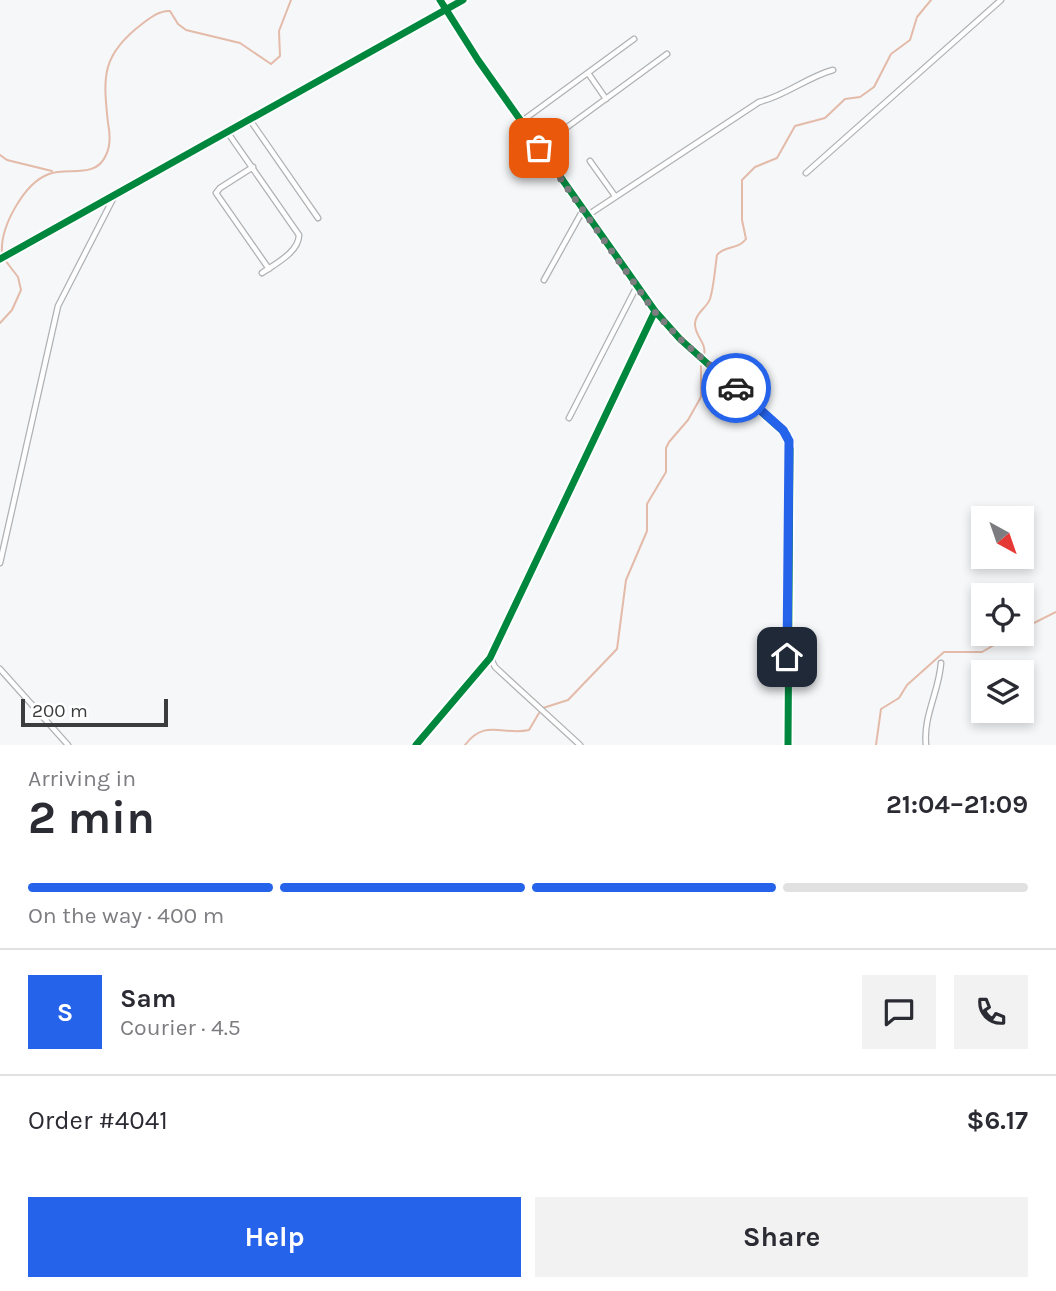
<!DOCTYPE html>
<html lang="en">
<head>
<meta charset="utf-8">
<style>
	:root { --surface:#fff; --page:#f2f2f3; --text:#2b2b33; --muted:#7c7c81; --line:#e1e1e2; --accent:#2563eb }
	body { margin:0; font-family:Karla,sans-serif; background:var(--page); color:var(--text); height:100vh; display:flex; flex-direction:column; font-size:26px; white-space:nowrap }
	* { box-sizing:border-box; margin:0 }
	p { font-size:23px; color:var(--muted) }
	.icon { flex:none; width:38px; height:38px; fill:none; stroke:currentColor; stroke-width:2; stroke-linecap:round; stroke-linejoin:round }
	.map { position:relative; height:745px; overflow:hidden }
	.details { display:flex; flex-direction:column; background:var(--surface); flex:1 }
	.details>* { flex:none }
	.needle { width:46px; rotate:140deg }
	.buttons { position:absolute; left:971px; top:506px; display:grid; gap:14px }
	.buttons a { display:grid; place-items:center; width:63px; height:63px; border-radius:0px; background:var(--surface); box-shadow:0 4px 10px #0003; font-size:35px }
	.scale { position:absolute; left:21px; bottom:18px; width:147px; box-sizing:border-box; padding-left:7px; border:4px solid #3b3c3d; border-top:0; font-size:19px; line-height:24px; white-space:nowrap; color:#3b3c3d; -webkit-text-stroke:5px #fff; paint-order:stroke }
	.pin { position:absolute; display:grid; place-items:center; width:60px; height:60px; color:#fff; margin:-30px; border-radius:14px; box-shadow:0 4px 10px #0006 }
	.courier { position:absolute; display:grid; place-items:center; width:70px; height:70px; margin:-35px; border:5px solid #2563eb; border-radius:50%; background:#fff; color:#222; box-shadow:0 2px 9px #0007 }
	.summary em { font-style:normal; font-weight:700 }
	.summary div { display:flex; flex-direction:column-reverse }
	.summary { display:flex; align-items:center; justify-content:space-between; height:119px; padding:0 28px }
	h1 { font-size:46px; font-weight:700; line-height:52px }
	.bar { display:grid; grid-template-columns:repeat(4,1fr); gap:10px 7px; align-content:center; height:84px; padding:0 28px }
	.bar i { height:9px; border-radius:5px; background:var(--line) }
	.bar .active { background:var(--accent) }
	.bar p { grid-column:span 4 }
	.line { display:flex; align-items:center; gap:18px; padding:0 28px; border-top:2px solid var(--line) }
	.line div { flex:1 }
	.round { display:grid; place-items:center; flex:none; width:74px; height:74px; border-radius:0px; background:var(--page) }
	.action { display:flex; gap:14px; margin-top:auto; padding:14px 28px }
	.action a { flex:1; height:80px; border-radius:0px; background:var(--accent); color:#fff; font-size:28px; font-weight:700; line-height:80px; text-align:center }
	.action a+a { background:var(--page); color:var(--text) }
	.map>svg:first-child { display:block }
</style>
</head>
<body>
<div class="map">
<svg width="1056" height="745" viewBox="0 0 1056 745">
	<rect width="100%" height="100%" fill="#f5f7f9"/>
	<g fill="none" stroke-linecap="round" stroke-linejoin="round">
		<path stroke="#e4baa9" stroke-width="2" d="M0 155 7 160 52 171
			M2 253C0 227 24 183 49 174 68 167 96 179 106 155 111 145 110 133 108 123 103 77 101 55 142 24 150 18 160 10 170 11L178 24 186 30 240 43 271 64 280 56 279 31 291 0
			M0 323 12 310 21 290 18 277 5 260
			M704 355C707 342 694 336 695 323 696 312 706 309 710 299 714 286 715 268 717 255 725 245 738 250 746 239L742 220V180L755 167 777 158 795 126 825 118 845 99 860 97 874 87 891 54 910 40 917 17 931 0
			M1022 629 1056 612
			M543 708 568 700 617 649 626 580 647 531V504L666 472V448L669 442 688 420 701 397V362
			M465 745C485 718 503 736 529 730L539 713
			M876 745 881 709 899 698 907 685 944 652H982L1013 634"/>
		<g stroke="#b0b1b3" stroke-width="7">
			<path id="street" d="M588 73 606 99
				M250 120 318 218
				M522 121 634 39
				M228 133 299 235C299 252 275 264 262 273
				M540 147 667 54
				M590 161 615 196
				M253 167 220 188 216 193 269 269
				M806 173 1001 0
				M588 215 759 102C785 96 807 77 833 70
				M544 280 583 210
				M569 418 637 286
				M0 563 58 306 115 195
				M491 659 495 667 580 745
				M0 669 68 745
				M416 745 490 658 655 311
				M926 745C923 716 939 692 941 663"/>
		</g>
		<g stroke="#b0b1b3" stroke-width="10">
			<path id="secondary" d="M440 0 478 60 655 311 680 339 787 435 790 449 788 745
				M0 259 463 0"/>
		</g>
		<use href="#street" stroke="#fefefe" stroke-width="4.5"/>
		<use href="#secondary" stroke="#fefefe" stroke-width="7"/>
		<g stroke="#fff" stroke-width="11">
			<path id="cycleway" d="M440 0 478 60 655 311 680 339 787 435 790 449 788 745
				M0 259 463 0
				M416 745 490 658 655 311"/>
		</g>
		<use href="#cycleway" stroke="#00873e" stroke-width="7"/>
	</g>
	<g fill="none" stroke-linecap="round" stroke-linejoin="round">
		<path stroke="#7c7d7f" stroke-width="7" stroke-dasharray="0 12.6" d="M539 148 654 311 680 339 736 388"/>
		<path stroke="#2563eb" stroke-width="9" d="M736 388 783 430 789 441 787 657"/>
	</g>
</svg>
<div class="buttons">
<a><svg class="needle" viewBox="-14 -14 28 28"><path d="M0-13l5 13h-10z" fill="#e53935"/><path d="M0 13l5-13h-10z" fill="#7c7c81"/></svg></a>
<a><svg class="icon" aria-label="locate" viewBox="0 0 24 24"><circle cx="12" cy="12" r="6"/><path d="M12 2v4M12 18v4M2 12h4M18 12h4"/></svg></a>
<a><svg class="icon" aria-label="layers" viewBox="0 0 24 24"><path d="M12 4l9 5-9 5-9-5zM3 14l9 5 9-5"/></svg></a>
</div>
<div class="scale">200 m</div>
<div class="pin" style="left:539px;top:148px;background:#ea580c"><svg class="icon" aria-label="bag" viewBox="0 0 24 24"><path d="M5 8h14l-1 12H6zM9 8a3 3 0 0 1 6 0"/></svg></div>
<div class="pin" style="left:787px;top:657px;background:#1f2937"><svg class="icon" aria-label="home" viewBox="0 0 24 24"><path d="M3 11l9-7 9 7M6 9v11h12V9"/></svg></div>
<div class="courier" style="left:736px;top:388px"><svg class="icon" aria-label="car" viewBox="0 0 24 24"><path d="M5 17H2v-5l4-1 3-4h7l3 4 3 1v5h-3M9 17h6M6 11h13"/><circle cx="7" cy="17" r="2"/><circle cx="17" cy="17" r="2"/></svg></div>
</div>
<section class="details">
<div class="summary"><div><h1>2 min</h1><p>Arriving in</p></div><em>21:04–21:09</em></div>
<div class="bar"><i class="active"></i><i class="active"></i><i class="active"></i><i></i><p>On the way · 400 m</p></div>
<div class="line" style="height:126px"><b class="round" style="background:var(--accent);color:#fff">S</b><div><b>Sam</b><p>Courier · 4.5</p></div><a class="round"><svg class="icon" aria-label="chat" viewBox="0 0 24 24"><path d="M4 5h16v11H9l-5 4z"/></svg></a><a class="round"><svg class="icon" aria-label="phone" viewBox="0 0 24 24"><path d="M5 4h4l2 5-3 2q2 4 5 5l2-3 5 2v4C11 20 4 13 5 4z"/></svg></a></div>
<div class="line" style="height:91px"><div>Order #4041</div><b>$6.17</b></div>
<div class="action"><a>Help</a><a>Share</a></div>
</section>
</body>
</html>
